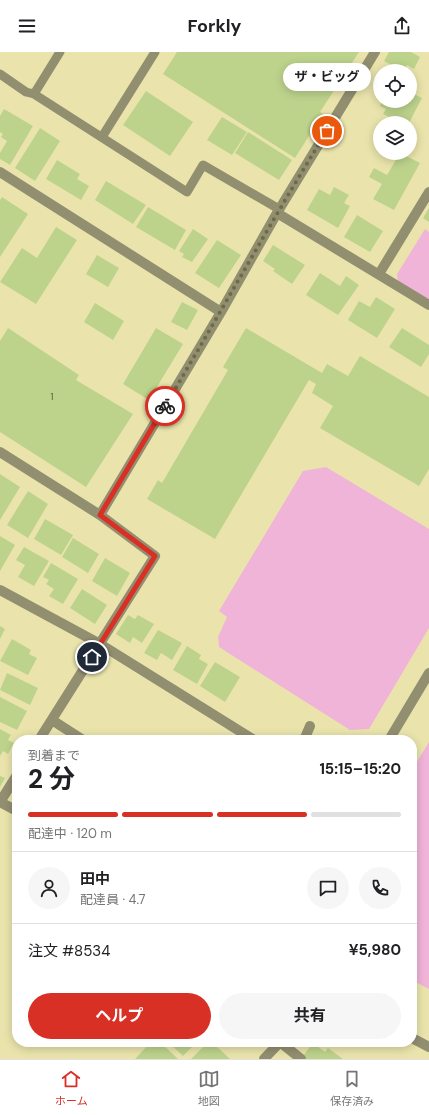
<!DOCTYPE html>
<html lang="ja">
<head>
<meta charset="utf-8">
<style>
	:root { --surface:#fff; --page:#f6f6f6; --text:#202124; --muted:#757577; --line:#e0e0e0; --accent:#d93025 }
	body { margin:0; font-family:"DM Sans","Noto Sans JP",sans-serif; background:var(--page); color:var(--text); height:100vh; display:flex; flex-direction:column; font-size:15px; white-space:nowrap }
	* { box-sizing:border-box; margin:0 }
	p { font-size:13px; color:var(--muted) }
	.icon { flex:none; width:22px; height:22px; fill:none; stroke:currentColor; stroke-width:2; stroke-linecap:round; stroke-linejoin:round }
	.map { position:relative; flex:1; overflow:hidden }
	.panel { position:absolute; left:12px; top:683px; width:405px; height:312px; display:flex; flex-direction:column; background:var(--surface); border-radius:16px; box-shadow:0 2px 10px #0003 }
	.panel>* { flex:none }
	.buttons { position:absolute; left:373px; top:12px; display:grid; gap:8px }
	.buttons a { display:grid; place-items:center; width:44px; height:44px; border-radius:50%; background:var(--surface); box-shadow:0 2px 10px #0003; font-size:20px }
	.pin { position:absolute; display:grid; place-items:center; width:34px; height:34px; color:#fff; margin:-17px; border:2px solid #fff; border-radius:50%; box-shadow:0 1px 4px #0007 }
	.courier { position:absolute; display:grid; place-items:center; width:40px; height:40px; margin:-20px; border:3px solid #d93025; border-radius:50%; background:#fff; color:#222; box-shadow:0 1px 5px #0007 }
	.bubble { position:absolute; height:28px; border-radius:14px; background:var(--surface); box-shadow:0 2px 10px #0003; font-size:13px; font-weight:700; line-height:28px; text-align:center }
	.head em { font-style:normal; font-weight:700 }
	.head div { display:flex; flex-direction:column-reverse }
	.head { display:flex; align-items:center; justify-content:space-between; height:68px; padding:0 16px }
	h1 { font-size:26px; font-weight:700; line-height:30px }
	.bar { display:grid; grid-template-columns:repeat(4,1fr); gap:6px 4px; align-content:center; height:48px; padding:0 16px }
	.bar i { height:5px; border-radius:3px; background:var(--line) }
	.bar .selected { background:var(--accent) }
	.bar p { grid-column:span 4 }
	.line { display:flex; align-items:center; gap:10px; padding:0 16px; border-top:1px solid var(--line) }
	.line div { flex:1 }
	.round { display:grid; place-items:center; flex:none; width:42px; height:42px; border-radius:21px; background:var(--page) }
	.cta { display:flex; gap:8px; margin-top:auto; padding:8px 16px }
	.cta a { flex:1; height:46px; border-radius:24px; background:var(--accent); color:#fff; font-size:16px; font-weight:700; line-height:46px; text-align:center }
	.cta a+a { background:var(--page); color:var(--text) }
	header { display:flex; justify-content:space-between; align-items:center; height:52px; padding:0 16px; background:var(--surface); font-size:18px; font-weight:700 }
	.tab-bar { display:flex; justify-content:space-around; align-items:center; height:56px; border-top:1px solid var(--line); background:var(--surface); font-size:11px; color:var(--muted) }
	.tab-bar a { display:grid; justify-items:center; gap:2px }
	.tab-bar .selected { color:var(--accent) }
	.map>svg:first-child { display:block }
</style>
</head>
<body>
<header><svg class="icon" aria-label="menu" viewBox="0 0 24 24"><path d="M4 6h16M4 12h16M4 18h16"/></svg>Forkly<svg class="icon" aria-label="share" viewBox="0 0 24 24"><path d="M12 15V3M7 8l5-5 5 5M5 13v7h14v-7"/></svg></header>
<div class="map">
<svg width="429" height="1007" viewBox="0 0 429 1007">
	<rect width="100%" height="100%" fill="#eae4ac"/>
	<path fill="#f0b4d8" d="M425 177 429 180V250L398 231 397 222Z
		M326 415 429 477V576L369 677 350 678 219 595 218 585 227 565 219 559 303 419Z
		M429 690V937L412 928V718Z"/>
	<path fill="#bdd38c" d="M177 0H359L320 60 323 62 295 106 163 22Z
		M389 0H411L420 5 414 17 407 13 403 19 384 9Z
		M146 39 193 70 170 104 123 73Z
		M410 40 422 46 409 71H402L383 62 386 57 380 54 382 49H410Z
		M4 57 33 74 10 113 0 107V101L7 89 1 85 3 82 0 80V64Z
		M222 65 247 80 232 103 207 88Z
		M40 76 60 89 35 129 15 116Z
		M248 80 292 108 279 128 235 101Z
		M400 101 420 111 394 158 373 147 382 132 369 125 374 116 387 123Z
		M57 108 80 122 77 127 89 134 81 148 46 127Z
		M106 129 146 153 133 172 95 148Z
		M334 135 349 143 344 151 350 154 338 176 307 158 319 137 330 143Z
		M2 145 28 162 0 205V148Z
		M148 155 186 178 175 198 136 175Z
		M429 156V170L423 166Z
		M357 163 383 179 370 200 344 185Z
		M56 175 77 188 36 252 0 230 22 196 37 206Z
		M193 177 208 187 192 210 182 205 184 202 179 199Z
		M217 188 241 203 219 236 195 221Z
		M273 193 305 213 292 232 273 219 275 217 263 209Z
		M97 203 119 216 108 235 86 222Z
		M320 221 340 234 346 224 359 233 338 263 306 243Z
		M376 245 395 257 377 286 348 268 359 249 370 255Z
		M182 250 198 258 187 278 171 270Z
		M95 251 124 269 113 288 84 270Z
		M8 276 79 323 76 328 133 362 86 435 0 380V289Z
		M156 276 183 292 149 348 123 332Z
		M246 276 322 321 327 312 348 324 360 304 429 345V417L419 434 320 376 333 354 312 341 316 332 309 328 215 487 147 447 158 428 162 431 228 318 223 315Z
		M402 276 429 293V302L421 315 389 295Z
		M0 422 20 435 0 468Z
		M28 439 48 452 28 486 7 473Z
		M45 467 73 483 61 503 34 487Z
		M0 484 15 493 0 519Z
		M73 486 99 502 88 521 62 505Z
		M24 495 49 509 34 534 18 525 25 513 16 508Z
		M105 506 130 521 117 544 92 529Z
		M51 511 78 527 63 552 49 544 54 537 46 532 49 528 43 525Z
		M82 537 107 553 95 572 70 556Z
		M128 563 135 567 138 563 154 572 142 591 133 585 130 591 116 582Z
		M0 574 5 577 0 587Z
		M158 578 182 591 172 608 161 601 157 608 144 601Z
		M12 587 31 598 29 602 37 606 28 623 0 609Z
		M187 594 201 603 199 607 208 612 197 632 173 618Z
		M215 610 240 625 225 650 200 634Z
		M7 621 38 636 30 653 0 638Z
		M0 645 27 659 17 678 0 670Z
		M0 677 11 683 8 688 14 691 8 702 3 699 0 704Z
		M147 684 153 688H144Z
		M330 684 336 688H328Z
		M0 724 5 726 0 735Z
		M151 990H160L178 1007H135Z
		M168 990H197L183 1004Z
		M208 990H212L230 1007H191Z
		M313 991 325 1000 328 996 343 1007H306L303 1004Z"/>
	<g fill="none" stroke-linecap="round" stroke-linejoin="round">
		<path stroke="#928f71" stroke-width="9" d="M60 0 34 42 187 140 203 113 279 157
			M0 22 26 40 34 42
			M102 85 155 0"/>
		<path stroke="#928f71" stroke-width="10" d="M0 120 221 260
			M277 161 429 253
			M379 222 429 140
			M0 400 100 463 155 504 39 688
			M100 463 221 260 277 161 375 0
			M0 538 100 592 254 688
			M52 668 83 688
			M304 688 310 674
			M389 688 429 621
			M17 723 0 750 17 759
			M412 986 429 995
			M280 990 301 1007
			M264 1007 280 990"/>
	</g>
	<g fill="none" stroke-linecap="round" stroke-linejoin="round">
		<path stroke="#6e6a48" stroke-width="4" stroke-dasharray="0 7.2" d="M165 354C220 262 271 169 327 79"/>
		<path stroke="#d93025" stroke-width="5" d="M92 605 155 504 100 463 165 354"/>
	</g>
	<g text-anchor="middle" dominant-baseline="central" stroke-width="3.5" stroke-linejoin="round" paint-order="stroke">
		<g font-size="9" fill="#505330">
			<text x="52" y="345">1</text>
		</g>
	</g>
</svg>
<div class="buttons">
<a><svg class="icon" aria-label="locate" viewBox="0 0 24 24"><circle cx="12" cy="12" r="6"/><path d="M12 2v4M12 18v4M2 12h4M18 12h4"/></svg></a>
<a><svg class="icon" aria-label="layers" viewBox="0 0 24 24"><path d="M12 4l9 5-9 5-9-5zM3 14l9 5 9-5"/></svg></a>
</div>
<div class="pin" style="left:327px;top:79px;background:#ea580c"><svg class="icon" aria-label="bag" viewBox="0 0 24 24"><path d="M5 8h14l-1 12H6zM9 8a3 3 0 0 1 6 0"/></svg></div>
<div class="pin" style="left:92px;top:605px;background:#1f2937"><svg class="icon" aria-label="home" viewBox="0 0 24 24"><path d="M3 11l9-7 9 7M6 9v11h12V9"/></svg></div>
<div class="courier" style="left:165px;top:354px"><svg class="icon" aria-label="bike" viewBox="0 0 24 24"><circle cx="6" cy="16" r="4"/><circle cx="18" cy="16" r="4"/><path d="M6 16l4-8h5l3 8M10 8l3 8H6M13 5h3"/></svg></div>
<div class="bubble" style="left:283px;top:11px;width:88px">ザ・ビッグ</div>
<section class="panel">
<div class="head"><div><h1>2 分</h1><p>到着まで</p></div><em>15:15–15:20</em></div>
<div class="bar"><i class="selected"></i><i class="selected"></i><i class="selected"></i><i></i><p>配達中 · 120 m</p></div>
<div class="line" style="height:72px"><a class="round"><svg class="icon" aria-label="person" viewBox="0 0 24 24"><circle cx="12" cy="8" r="4"/><path d="M4 21q1-7 8-7t8 7"/></svg></a><div><b>田中</b><p>配達員 · 4.7</p></div><a class="round"><svg class="icon" aria-label="chat" viewBox="0 0 24 24"><path d="M4 5h16v11H9l-5 4z"/></svg></a><a class="round"><svg class="icon" aria-label="phone" viewBox="0 0 24 24"><path d="M5 4h4l2 5-3 2q2 4 5 5l2-3 5 2v4C11 20 4 13 5 4z"/></svg></a></div>
<div class="line" style="height:52px"><div>注文 #8534</div><b>¥5,980</b></div>
<div class="cta"><a>ヘルプ</a><a>共有</a></div>
</section>
</div>
<nav class="tab-bar">
<a class="selected"><svg class="icon" aria-label="home" viewBox="0 0 24 24"><path d="M3 11l9-7 9 7M6 9v11h12V9"/></svg>ホーム</a>
<a><svg class="icon" aria-label="map" viewBox="0 0 24 24"><path d="M3 6l6-2 6 2 6-2v14l-6 2-6-2-6 2zM9 4v14M15 6v14"/></svg>地図</a>
<a><svg class="icon" aria-label="saved" viewBox="0 0 24 24"><path d="M7 4h10v16l-5-4-5 4z"/></svg>保存済み</a>
</nav>
</body>
</html>
